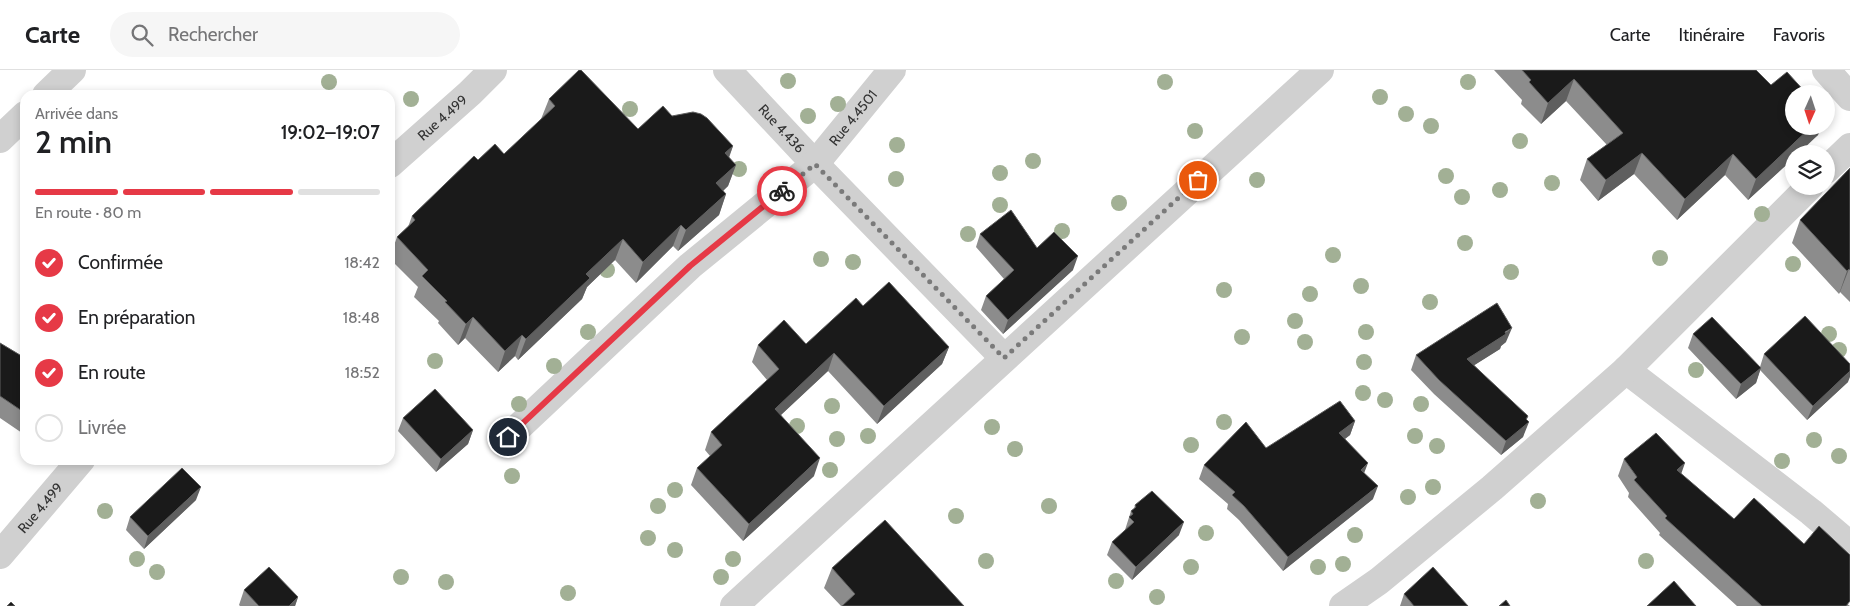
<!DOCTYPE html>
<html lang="fr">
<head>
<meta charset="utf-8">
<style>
	:root { --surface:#fff; --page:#f6f6f6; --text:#202124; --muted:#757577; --line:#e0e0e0; --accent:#e63946 }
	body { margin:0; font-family:Cabin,sans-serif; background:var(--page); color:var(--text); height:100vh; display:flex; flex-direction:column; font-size:19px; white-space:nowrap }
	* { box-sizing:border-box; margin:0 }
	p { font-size:16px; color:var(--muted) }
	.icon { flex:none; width:28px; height:28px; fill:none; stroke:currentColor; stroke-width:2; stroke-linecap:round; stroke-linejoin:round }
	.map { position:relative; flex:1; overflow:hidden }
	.sheet { position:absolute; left:20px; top:20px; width:375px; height:375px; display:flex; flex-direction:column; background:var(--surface); border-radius:15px; box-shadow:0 2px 8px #0003 }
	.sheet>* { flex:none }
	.needle { width:32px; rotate:183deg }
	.controls { position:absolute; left:1785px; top:15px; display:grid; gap:10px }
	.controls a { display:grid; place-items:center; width:50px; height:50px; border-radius:50%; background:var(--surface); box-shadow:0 2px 8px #0003; font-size:25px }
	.pin { position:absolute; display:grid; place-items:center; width:42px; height:42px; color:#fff; margin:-21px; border:2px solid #fff; border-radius:50%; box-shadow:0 1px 5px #0007 }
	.courier { position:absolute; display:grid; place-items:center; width:50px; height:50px; margin:-25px; border:4px solid #e63946; border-radius:50%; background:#fff; color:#222; box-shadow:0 1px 6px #0007 }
	.head em { font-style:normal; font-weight:600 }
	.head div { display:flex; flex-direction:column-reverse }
	.head { display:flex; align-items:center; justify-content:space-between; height:85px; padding:0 15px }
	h1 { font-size:32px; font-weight:600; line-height:38px }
	.bar { display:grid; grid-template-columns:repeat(4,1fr); gap:8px 5px; align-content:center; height:60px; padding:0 15px }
	.bar i { height:6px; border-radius:4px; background:var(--line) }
	.bar .active { background:var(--accent) }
	.bar p { grid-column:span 4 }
	ol { padding:0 15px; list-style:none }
	li { display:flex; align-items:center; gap:15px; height:55px }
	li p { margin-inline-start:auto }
	li .icon { padding:5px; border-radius:50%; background:var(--accent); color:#fff; stroke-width:4 }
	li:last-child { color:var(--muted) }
	li i { width:28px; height:28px; border:2px solid var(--line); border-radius:50% }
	header { display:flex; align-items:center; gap:30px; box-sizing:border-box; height:70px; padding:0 25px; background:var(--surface); border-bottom:1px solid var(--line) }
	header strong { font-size:24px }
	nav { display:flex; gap:28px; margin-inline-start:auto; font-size:18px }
	.search { width:350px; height:45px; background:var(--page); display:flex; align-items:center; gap:12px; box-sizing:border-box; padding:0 18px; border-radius:28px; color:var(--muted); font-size:19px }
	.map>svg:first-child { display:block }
</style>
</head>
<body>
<header>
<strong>Carte</strong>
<div class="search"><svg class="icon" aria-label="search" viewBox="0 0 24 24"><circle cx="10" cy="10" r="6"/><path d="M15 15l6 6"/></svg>Rechercher</div>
<nav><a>Carte</a><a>Itinéraire</a><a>Favoris</a></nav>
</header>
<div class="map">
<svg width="1850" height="536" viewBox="0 0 1850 536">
	<rect width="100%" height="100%" fill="#fff"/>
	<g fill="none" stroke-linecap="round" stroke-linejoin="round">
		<g stroke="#d0d0d0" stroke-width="28">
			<path id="s1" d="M727 0 815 94 1004 288"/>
			<path d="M1826 0 1850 27"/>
			<path d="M46 25 72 0"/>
			<path d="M0 69 25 45"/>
			<path id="s2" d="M390 94 470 23 493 0"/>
			<path d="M1826 100 1850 77"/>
			<path d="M1626 300 1811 442 1850 475"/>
			<path id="s3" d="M508 367 690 196 815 94 892 0"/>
			<path id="s4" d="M0 485 81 390"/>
			<path d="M734 536 1320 0"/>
			<path d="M1343 536 1379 511 1492 418 1626 300 1810 116"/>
		</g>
	</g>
	<g fill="#a2b095">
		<circle cx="788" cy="11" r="8"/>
		<circle cx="329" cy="12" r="8"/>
		<circle cx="1165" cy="12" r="8"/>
		<circle cx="1468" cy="12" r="8"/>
		<circle cx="1380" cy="27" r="8"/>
		<circle cx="411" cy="29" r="8"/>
		<circle cx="838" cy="34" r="8"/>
		<circle cx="630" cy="39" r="8"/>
		<circle cx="1406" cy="44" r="8"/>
		<circle cx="808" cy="46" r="8"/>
		<circle cx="1431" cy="56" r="8"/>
		<circle cx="1195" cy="61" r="8"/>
		<circle cx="1520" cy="71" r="8"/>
		<circle cx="897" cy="75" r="8"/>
		<circle cx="1033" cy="91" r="8"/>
		<circle cx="739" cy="99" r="8"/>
		<circle cx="1000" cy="103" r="8"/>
		<circle cx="1446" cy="106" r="8"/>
		<circle cx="896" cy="109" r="8"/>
		<circle cx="1257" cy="110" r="8"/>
		<circle cx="1552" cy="113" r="8"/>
		<circle cx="1500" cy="120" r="8"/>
		<circle cx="1462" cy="127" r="8"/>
		<circle cx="1119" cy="133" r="8"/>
		<circle cx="1000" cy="135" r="8"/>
		<circle cx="1762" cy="144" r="8"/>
		<circle cx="1062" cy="161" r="8"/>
		<circle cx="968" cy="164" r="8"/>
		<circle cx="1465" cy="173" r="8"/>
		<circle cx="1333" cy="185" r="8"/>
		<circle cx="1660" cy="188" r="8"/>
		<circle cx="821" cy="189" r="8"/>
		<circle cx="853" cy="192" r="8"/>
		<circle cx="1793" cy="194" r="8"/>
		<circle cx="607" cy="200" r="8"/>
		<circle cx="1511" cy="202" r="8"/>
		<circle cx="1361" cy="216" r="8"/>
		<circle cx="1224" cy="220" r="8"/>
		<circle cx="1310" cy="224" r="8"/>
		<circle cx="1430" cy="232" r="8"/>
		<circle cx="1295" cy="251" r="8"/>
		<circle cx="588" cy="262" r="8"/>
		<circle cx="1366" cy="262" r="8"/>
		<circle cx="1829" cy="264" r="8"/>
		<circle cx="1242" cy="267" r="8"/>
		<circle cx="1305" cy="272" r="8"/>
		<circle cx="1839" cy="280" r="8"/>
		<circle cx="435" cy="291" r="8"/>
		<circle cx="1364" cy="292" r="8"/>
		<circle cx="554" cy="296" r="8"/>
		<circle cx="1696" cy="300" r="8"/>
		<circle cx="1363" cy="323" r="8"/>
		<circle cx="1385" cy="330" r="8"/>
		<circle cx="519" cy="334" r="8"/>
		<circle cx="1421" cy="334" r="8"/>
		<circle cx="832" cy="336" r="8"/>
		<circle cx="1224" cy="352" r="8"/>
		<circle cx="797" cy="356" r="8"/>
		<circle cx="992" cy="357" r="8"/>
		<circle cx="868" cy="366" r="8"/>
		<circle cx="1415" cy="366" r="8"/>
		<circle cx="837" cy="369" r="8"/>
		<circle cx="1814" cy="370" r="8"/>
		<circle cx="1191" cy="375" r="8"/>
		<circle cx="1437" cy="376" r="8"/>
		<circle cx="1015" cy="379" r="8"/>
		<circle cx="1839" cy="386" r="8"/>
		<circle cx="1782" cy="391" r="8"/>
		<circle cx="830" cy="400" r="8"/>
		<circle cx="512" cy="406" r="8"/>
		<circle cx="1433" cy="417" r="8"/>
		<circle cx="675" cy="420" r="8"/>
		<circle cx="1408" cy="427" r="8"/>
		<circle cx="1538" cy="431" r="8"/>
		<circle cx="658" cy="436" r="8"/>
		<circle cx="1049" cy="436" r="8"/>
		<circle cx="105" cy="441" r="8"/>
		<circle cx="956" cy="446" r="8"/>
		<circle cx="1206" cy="463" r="8"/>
		<circle cx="1355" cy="465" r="8"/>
		<circle cx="648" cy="468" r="8"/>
		<circle cx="675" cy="480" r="8"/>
		<circle cx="137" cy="489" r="8"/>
		<circle cx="733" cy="489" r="8"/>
		<circle cx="986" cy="491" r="8"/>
		<circle cx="1646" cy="491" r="8"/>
		<circle cx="1343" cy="494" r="8"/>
		<circle cx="1191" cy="497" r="8"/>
		<circle cx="1318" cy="497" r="8"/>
		<circle cx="157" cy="502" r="8"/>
		<circle cx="401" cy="507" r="8"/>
		<circle cx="721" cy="507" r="8"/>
		<circle cx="1116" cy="511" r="8"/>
		<circle cx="446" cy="512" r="8"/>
		<circle cx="568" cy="523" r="8"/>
		<circle cx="1157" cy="527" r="8"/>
	</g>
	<path fill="#8c8c8c" d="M1494 0H1756L1794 56H1821L1818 65 1794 84V88L1748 130 1725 105 1677 150 1634 104 1598 131 1580 110 1587 89 1607 75 1566 31 1541 54 1521 34 1522 30Z
		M549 29 638 59 672 46 733 76 729 88 736 95 728 116 723 121 726 124 719 145 678 181 673 176 636 213 615 190 587 217 582 229 518 290 515 286 498 302 465 268 458 275 438 253 439 251 414 227 418 217 390 189V187L397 167 408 157 412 146 478 90 504 84 541 49Z
		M1850 98V232L1840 222 1839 224 1792 173 1800 150Z
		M980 164 1037 178 1073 200 1003 264 981 240 986 226 1004 209 976 177Z
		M863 236 949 277 942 294 877 354 828 301 781 345 814 406 743 471 691 415 697 398 710 386 705 380 711 362 767 310 752 292 758 275 806 274Z
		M1693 264 1760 297 1764 284 1848 312 1807 350 1760 300 1756 313 1736 329 1688 278Z
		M1506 272 1501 276 1500 279 1474 295 1527 350 1523 367 1501 385 1434 324 1411 300 1416 285Z
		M0 273 25 288V365L0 348Z
		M403 348 473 360 468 374 436 402 398 361Z
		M1355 351 1350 365 1345 369 1373 429 1283 501 1239 450 1227 439 1228 434 1199 409 1204 395 1266 378Z
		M1624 389 1681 404 1734 449 1850 536H1737L1659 465 1660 463 1628 427 1629 423 1618 406Z
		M196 430 144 479 126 460 130 447Z
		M1135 435 1179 465 1132 510 1107 485 1112 472 1125 460 1131 441 1134 439Z
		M832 498 964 536H841L824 518Z
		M244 520 298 527 295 536H240L239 535Z
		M1404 524 1468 536H1400Z"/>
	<path fill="#5f5f5f" d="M1574 9 1566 31 1541 54 1548 33Z
		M1812 56H1821L1818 65 1798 84H1794V88L1748 130 1756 109Z
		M733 76 725 97V83Z
		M1642 83 1634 104 1598 131 1606 110Z
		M1733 84 1725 105 1677 150 1685 129Z
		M736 95 728 116 709 134 716 113Z
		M726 124 719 145 678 181 686 160Z
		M681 155 673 176 636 213 643 192Z
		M623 169 615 190 587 217 582 229 518 290 526 269 586 204Z
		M1078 186 1073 200 1003 264 1008 250Z
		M1849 199 1840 222 1839 224 1847 201Z
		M473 247 465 268 458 275 466 254Z
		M1512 258 1506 272 1501 276 1500 279 1462 303 1467 289Z
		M522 265 515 286 498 302 505 281Z
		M949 277 942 294 877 354 884 336Z
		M834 283 828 301 769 356 775 339Z
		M1761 298 1756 313 1736 329 1741 314Z
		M1850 301V307L1848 312 1807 350 1813 336Z
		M1528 346 1525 355 1529 352 1523 367 1501 385 1506 371Z
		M1355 351 1350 365 1334 377 1339 363Z
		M473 360 468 374 436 402 441 389Z
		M820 388 814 406 743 471 749 454Z
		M1368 393 1363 406 1361 400Z
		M1685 393 1679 410 1677 400Z
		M1378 416 1373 429 1283 501 1288 487Z
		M201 417 196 430 144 479 148 466Z
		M1184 452 1179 465 1132 510 1136 497Z
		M298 527 295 536H289Z"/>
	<path fill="#1a1a1a" stroke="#5f5f5f" d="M579 0H581L638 59 663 36 672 46 693 42 701 44 707 48 733 76 725 83 736 95 716 113 726 124 686 160 681 155 643 192 623 169 586 204 590 208 526 269 522 265 505 281 473 247 466 254 445 232 447 231 422 206 428 200 397 167 415 150 412 146 474 86 478 90 495 74 504 84 555 36 549 29Z
		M1522 0H1756L1771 15 1787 2 1807 24H1794V56H1812L1756 109 1733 84 1685 129 1642 83 1606 110 1587 89 1623 63 1574 9 1548 33 1529 12 1531 10Z
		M1850 98V200L1849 199 1847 201 1800 150Z
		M1011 140 1037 178 1054 162 1078 186 1008 250 986 226 1014 200 980 164Z
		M889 212 949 277 884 336 834 283 775 339 820 388 749 454 697 398 722 375 711 362 779 299 758 275 784 250 806 274 856 228 863 236Z
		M1497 233 1512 258 1505 262 1506 264 1467 289 1528 346 1526 349 1529 352 1506 371 1439 310 1416 285Z
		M1805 246 1850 294V301L1813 336 1764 284Z
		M1712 247 1761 298 1741 314 1693 264Z
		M0 273 25 288V343L0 326Z
		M435 319 473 360 441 389 403 348Z
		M1340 331 1355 351 1339 363 1368 393 1361 400 1378 416 1288 487 1244 436 1232 425 1235 422 1204 395 1246 352 1266 378Z
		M1656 363 1685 393 1677 400 1734 449 1754 428 1804 474 1819 456 1850 485V531L1846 536H1762L1665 448 1667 446 1634 410 1637 407 1624 389Z
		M182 398 201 417 148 466 130 447Z
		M1152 421 1184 452 1136 497 1112 472 1134 452 1129 447 1133 444 1131 441 1136 437 1135 435Z
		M885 450 964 536H842L855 524 832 498Z
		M269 497 298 527 289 536H259L244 520Z
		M1433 497 1468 536H1414L1404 524Z
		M1674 511 1696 536H1647Z
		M1506 530 1510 536H1499Z
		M11 532 15 536H7Z"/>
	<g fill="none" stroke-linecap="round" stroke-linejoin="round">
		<path stroke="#7a7a7a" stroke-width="5" stroke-dasharray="0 9" d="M782 121 815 94 1004 288 1198 110"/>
		<path stroke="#e63946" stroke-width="6" d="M508 367 690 196 782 121"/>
	</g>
	<g text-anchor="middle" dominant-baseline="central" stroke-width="5" stroke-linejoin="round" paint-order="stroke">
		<g font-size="14" fill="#333" stroke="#fff">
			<text stroke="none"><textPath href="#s2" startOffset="70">Rue 4.499</textPath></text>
			<text stroke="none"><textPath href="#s3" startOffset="471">Rue 4.4501</textPath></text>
			<text stroke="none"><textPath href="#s1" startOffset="80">Rue 4.436</textPath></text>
			<text stroke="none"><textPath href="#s4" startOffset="62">Rue 4.499</textPath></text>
		</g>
	</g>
</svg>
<div class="controls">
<a><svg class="needle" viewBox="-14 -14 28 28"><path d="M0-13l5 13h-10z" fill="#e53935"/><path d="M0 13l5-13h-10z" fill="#757577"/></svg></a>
<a><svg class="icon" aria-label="layers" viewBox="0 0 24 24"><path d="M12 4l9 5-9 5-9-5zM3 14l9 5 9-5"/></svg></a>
</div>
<div class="pin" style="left:1198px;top:110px;background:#ea580c"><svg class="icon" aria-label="bag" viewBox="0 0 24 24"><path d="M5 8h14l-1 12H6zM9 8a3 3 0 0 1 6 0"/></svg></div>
<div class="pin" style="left:508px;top:367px;background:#1f2937"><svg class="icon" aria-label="home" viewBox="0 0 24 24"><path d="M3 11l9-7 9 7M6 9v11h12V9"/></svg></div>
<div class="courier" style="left:782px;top:121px"><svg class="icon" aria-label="bike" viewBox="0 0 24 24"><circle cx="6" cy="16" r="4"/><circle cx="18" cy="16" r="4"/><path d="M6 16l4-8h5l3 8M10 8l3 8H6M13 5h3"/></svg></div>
<section class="sheet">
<div class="head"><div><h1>2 min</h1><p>Arrivée dans</p></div><em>19:02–19:07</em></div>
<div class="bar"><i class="active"></i><i class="active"></i><i class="active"></i><i></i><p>En route · 80 m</p></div>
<ol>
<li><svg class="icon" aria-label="check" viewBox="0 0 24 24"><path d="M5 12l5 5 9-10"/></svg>Confirmée<p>18:42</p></li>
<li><svg class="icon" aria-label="check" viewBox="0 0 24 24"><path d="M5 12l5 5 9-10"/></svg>En préparation<p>18:48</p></li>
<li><svg class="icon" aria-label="check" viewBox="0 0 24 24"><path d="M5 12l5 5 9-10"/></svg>En route<p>18:52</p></li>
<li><i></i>Livrée</li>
</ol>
</section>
</div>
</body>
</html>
